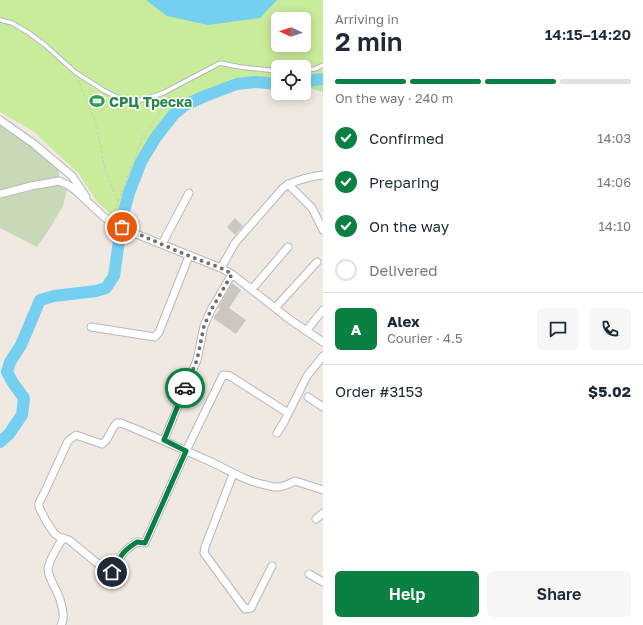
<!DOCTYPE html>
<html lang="en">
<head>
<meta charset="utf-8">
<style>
	:root { --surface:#fff; --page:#f6f6f7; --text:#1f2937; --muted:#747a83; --line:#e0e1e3; --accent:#0b8043 }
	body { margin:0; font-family:"Golos Text",sans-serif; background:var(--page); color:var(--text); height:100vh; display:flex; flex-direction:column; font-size:15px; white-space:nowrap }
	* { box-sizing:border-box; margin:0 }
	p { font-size:13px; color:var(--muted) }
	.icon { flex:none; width:22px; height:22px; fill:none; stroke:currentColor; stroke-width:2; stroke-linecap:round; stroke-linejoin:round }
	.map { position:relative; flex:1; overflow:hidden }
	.side { display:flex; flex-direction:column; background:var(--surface); width:320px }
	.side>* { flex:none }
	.needle { width:26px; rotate:273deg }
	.tools { position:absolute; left:271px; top:12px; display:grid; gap:8px }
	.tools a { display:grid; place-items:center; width:40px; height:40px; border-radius:6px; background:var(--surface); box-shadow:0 2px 10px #0003; font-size:20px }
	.pin { position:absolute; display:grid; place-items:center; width:34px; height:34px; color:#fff; margin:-17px; border:2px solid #fff; border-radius:50%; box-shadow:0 1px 4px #0007 }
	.courier { position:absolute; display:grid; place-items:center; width:40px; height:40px; margin:-20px; border:3px solid #0b8043; border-radius:50%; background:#fff; color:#222; box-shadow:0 1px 5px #0007 }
	.head em { font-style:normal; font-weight:600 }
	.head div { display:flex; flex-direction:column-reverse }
	.head { display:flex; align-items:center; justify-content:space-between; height:68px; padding:0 12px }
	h1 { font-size:26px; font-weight:600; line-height:30px }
	.bar { display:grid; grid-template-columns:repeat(4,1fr); gap:6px 4px; align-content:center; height:48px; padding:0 12px }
	.bar i { height:5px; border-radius:3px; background:var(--line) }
	.bar .on { background:var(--accent) }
	.bar p { grid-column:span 4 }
	.line { display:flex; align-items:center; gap:10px; padding:0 12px; border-top:1px solid var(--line) }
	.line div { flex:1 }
	.round { display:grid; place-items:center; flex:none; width:42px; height:42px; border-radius:6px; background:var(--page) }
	ol { padding:0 12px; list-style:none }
	li { display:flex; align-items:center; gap:12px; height:44px }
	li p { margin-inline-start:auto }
	li .icon { padding:4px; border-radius:50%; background:var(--accent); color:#fff; stroke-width:4 }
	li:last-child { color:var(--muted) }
	li i { width:22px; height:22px; border:2px solid var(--line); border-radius:50% }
	.primary-button { display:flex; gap:8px; margin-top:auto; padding:8px 12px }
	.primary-button a { flex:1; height:46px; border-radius:6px; background:var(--accent); color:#fff; font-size:16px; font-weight:600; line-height:46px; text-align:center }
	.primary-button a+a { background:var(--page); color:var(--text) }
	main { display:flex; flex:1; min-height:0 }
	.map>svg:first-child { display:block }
</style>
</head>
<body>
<main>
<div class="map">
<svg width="323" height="625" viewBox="0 0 323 625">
	<rect width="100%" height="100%" fill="#efe9e1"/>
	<path fill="#b6e59e" d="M323 65V92L304 86V71Z"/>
	<path fill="#c8d9b8" d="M0 120 58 166 59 172V181L68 185 63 206 48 231 37 247 0 228Z"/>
	<path fill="#c9ec9a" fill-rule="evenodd" d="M0 0H323V78L317 81H304V67H278V82L265 83 210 90 176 114 152 146 131 194 120 222 99 204 78 173 33 131 0 112ZM278 19H304V45H278Z"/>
	<path fill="#75cff0" d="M146 0H277L260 18 208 25 167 16Z"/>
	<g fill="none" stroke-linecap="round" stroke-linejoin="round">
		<path stroke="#75cff0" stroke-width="12" d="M304 81 323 79
			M0 442 9 434 22 415 24 398 13 383 7 372 10 362 21 345 40 300 54 296 96 291 106 288 114 276 122 219 129 193 141 162 156 137 174 114 185 105 205 96 237 84 255 82 278 84"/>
	</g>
	<path fill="#cbc7bf" d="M235 218 243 226 235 235 227 227Z
		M232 283 241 290 229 308 246 320 236 334 213 318 220 309 218 308Z"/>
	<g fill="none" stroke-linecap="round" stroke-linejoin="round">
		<g stroke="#b4b7c1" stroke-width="5.5">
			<path id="lane" d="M0 20 12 23 29 33 45 45 75 72 103 90 117 97 131 101 146 99 163 93 220 63 240 67 278 71
				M304 70 315 69 323 65"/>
		</g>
		<g stroke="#b4b7c1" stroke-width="9">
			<path id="street" d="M0 120 34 144 72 176 86 197
				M288 184 312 208 323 230
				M0 194 31 186 59 181 68 185 75 190 104 217 113 223 131 232 221 268 232 274 289 319 323 342
				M162 244 189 193
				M221 268 235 243 283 188C294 180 309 177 323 175
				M252 289 288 247
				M275 308 317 262
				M91 327 155 337 159 332 189 256
				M306 331 323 310
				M308 397 323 407
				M288 413 230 376 223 375 186 451 145 543 137 542C131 546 123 551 120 558 116 566 121 565 112 572H108L69 540 59 537 54 533 46 521 39 507V503L46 489 68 441 76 435 102 444C110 439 110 429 117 423H121C151 435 180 448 209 461 229 470 244 481 266 485 269 486 272 487 275 487 282 488 289 484 295 481L323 490
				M277 433 284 422 307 376 323 356
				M164 440 197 360 204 326 211 310 232 274
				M233 474 205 547 204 553 245 609 251 608 272 566
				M316 519 323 513
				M309 574 323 582
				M61 625C66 618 61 600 57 592 54 585 48 577 48 569 49 560 58 546 63 538"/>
		</g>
		<path stroke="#c9c9c9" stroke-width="1" stroke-dasharray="3 2" stroke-linecap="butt" d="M78 80 96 123 105 170 118 202
			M115 216 118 202 143 136 162 110 169 96"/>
		<use href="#lane" stroke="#fff" stroke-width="3.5"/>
		<use href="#street" stroke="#fff" stroke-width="7"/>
	</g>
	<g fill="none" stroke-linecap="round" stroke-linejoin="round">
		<path stroke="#726f6d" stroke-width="4" stroke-dasharray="0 7.2" d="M122 227 189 256 221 268 232 274 211 310 204 326 197 360 185 388"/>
		<path stroke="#0b8043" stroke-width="5" d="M112 572C121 565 116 566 120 558 123 551 131 546 137 542L145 543 186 451 164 440 185 388"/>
	</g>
	<defs>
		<g id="stadium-bare" transform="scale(1.2)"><path d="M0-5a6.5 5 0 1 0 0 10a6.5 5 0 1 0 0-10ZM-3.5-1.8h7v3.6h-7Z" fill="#2e9e5b" stroke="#fff" stroke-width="2.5" paint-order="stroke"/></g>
	</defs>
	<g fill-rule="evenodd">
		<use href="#stadium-bare" x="97" y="101"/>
	</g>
	<g text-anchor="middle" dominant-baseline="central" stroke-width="3" stroke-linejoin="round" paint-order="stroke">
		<g font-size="14" font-weight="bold" fill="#27864d" stroke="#fff" text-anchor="start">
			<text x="109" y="101">СРЦ Треска</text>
		</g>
	</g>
</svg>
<div class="tools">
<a><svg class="needle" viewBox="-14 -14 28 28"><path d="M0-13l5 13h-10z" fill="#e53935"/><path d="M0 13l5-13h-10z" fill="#747a83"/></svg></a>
<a><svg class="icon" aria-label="locate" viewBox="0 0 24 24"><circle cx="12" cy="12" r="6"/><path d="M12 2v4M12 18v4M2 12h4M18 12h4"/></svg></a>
</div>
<div class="pin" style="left:122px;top:227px;background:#ea580c"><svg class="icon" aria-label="bag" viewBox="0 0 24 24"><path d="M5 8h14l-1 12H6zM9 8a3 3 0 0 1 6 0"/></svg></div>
<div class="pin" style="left:112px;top:572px;background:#1f2937"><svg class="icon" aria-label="home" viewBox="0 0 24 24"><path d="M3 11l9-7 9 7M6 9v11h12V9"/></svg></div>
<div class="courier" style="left:185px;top:388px"><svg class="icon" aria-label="car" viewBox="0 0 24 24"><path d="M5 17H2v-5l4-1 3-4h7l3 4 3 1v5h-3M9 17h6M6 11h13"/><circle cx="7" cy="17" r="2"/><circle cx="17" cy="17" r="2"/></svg></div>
</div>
<section class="side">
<div class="head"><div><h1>2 min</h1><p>Arriving in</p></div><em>14:15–14:20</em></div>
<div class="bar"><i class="on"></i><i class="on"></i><i class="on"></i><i></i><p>On the way · 240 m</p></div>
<ol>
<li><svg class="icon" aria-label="check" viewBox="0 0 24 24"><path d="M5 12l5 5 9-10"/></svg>Confirmed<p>14:03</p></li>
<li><svg class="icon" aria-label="check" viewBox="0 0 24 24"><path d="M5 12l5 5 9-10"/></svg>Preparing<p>14:06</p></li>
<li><svg class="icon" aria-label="check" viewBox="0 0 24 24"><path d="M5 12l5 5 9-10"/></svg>On the way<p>14:10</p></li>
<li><i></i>Delivered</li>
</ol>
<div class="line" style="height:72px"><b class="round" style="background:var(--accent);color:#fff">A</b><div><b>Alex</b><p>Courier · 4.5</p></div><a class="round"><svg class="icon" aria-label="chat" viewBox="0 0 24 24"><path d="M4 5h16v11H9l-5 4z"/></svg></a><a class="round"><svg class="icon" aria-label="phone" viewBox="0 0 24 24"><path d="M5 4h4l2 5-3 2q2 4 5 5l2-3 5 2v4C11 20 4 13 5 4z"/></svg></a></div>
<div class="line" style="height:52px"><div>Order #3153</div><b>$5.02</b></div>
<div class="primary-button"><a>Help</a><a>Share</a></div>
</section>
</main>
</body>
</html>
